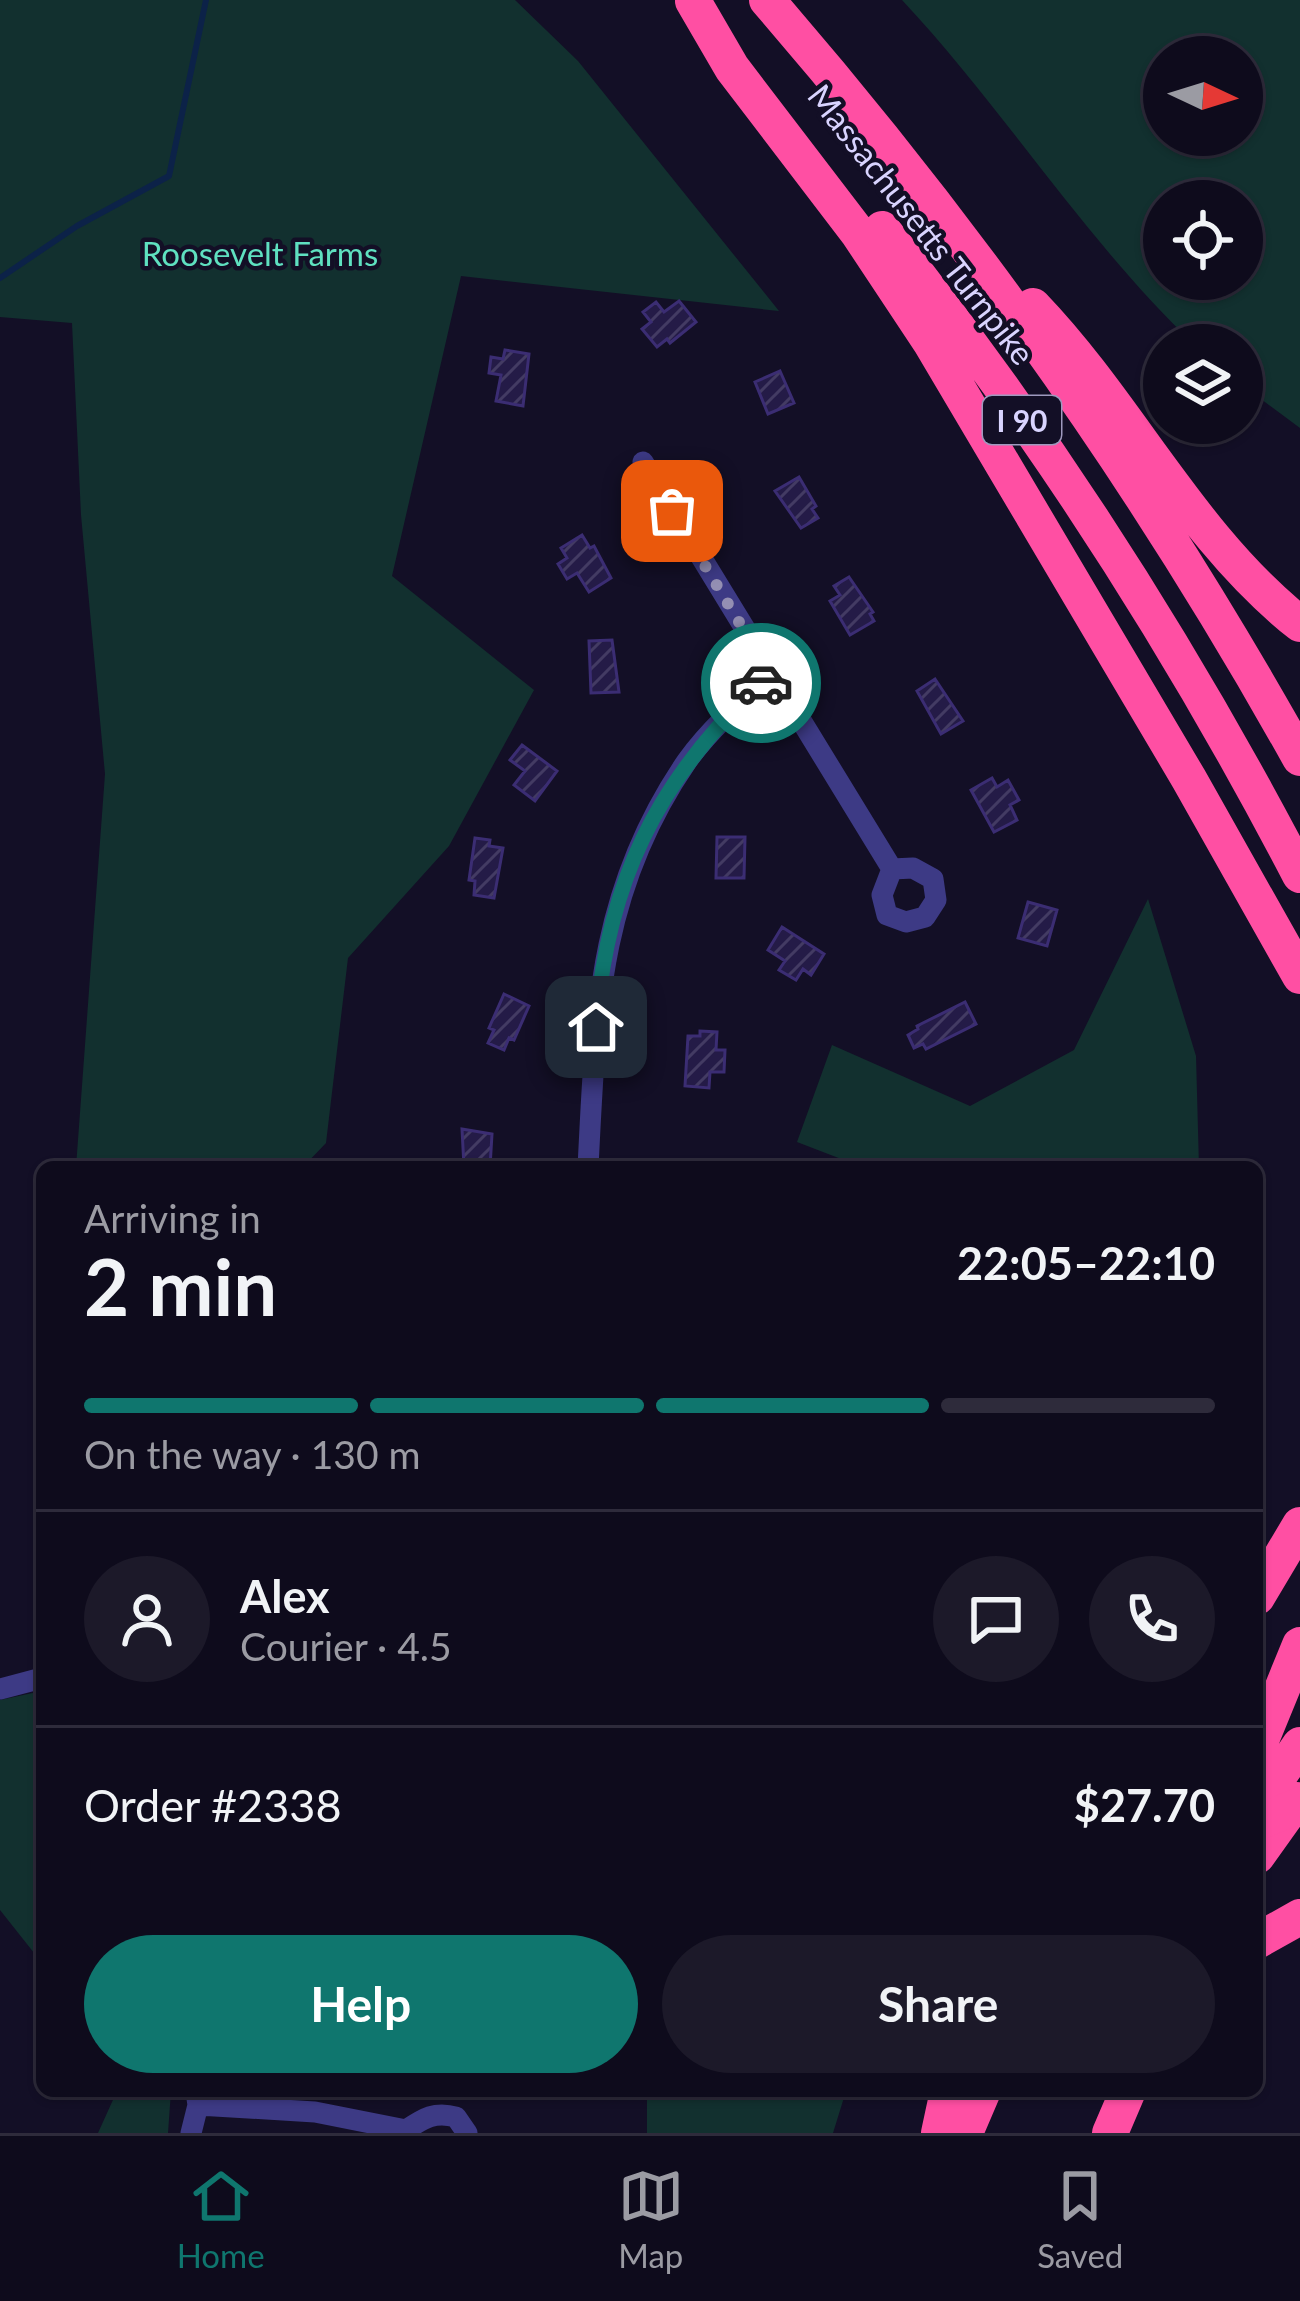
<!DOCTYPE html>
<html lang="en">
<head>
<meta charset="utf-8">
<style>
	:root { --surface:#0e0b1c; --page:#1c1929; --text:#f1f3f6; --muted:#9b9ba3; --line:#2e2b3b; --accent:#0f766e }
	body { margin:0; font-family:Lato,sans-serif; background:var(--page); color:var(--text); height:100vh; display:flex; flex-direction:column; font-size:45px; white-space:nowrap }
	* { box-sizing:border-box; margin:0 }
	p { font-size:39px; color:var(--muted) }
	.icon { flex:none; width:66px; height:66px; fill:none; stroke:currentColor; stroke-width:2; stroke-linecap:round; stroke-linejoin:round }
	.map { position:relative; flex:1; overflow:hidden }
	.sheet { position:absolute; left:36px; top:1161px; width:1227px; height:936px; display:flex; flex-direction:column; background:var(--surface); border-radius:18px; box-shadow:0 3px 9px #0004,0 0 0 3px var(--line) }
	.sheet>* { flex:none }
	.needle { width:78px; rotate:94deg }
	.tools { position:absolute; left:1143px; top:36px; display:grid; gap:24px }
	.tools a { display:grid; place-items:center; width:120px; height:120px; border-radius:50%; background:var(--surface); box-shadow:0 3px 9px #0004,0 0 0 3px var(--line); font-size:60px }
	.pin { position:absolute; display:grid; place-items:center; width:102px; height:102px; color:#fff; margin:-51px; border-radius:24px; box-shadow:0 6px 18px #0006 }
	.courier { position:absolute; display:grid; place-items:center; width:120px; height:120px; margin:-60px; border:9px solid #0f766e; border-radius:50%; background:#fff; color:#222; box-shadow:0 3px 15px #0007 }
	.headline em { font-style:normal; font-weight:700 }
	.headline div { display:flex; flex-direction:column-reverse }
	.headline { display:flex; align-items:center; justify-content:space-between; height:204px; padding:0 48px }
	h1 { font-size:78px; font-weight:700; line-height:90px }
	.bar { display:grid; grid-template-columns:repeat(4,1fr); gap:18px 12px; align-content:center; height:144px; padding:0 48px }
	.bar i { height:15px; border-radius:9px; background:var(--line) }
	.bar .current { background:var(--accent) }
	.bar p { grid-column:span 4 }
	.line { display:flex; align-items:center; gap:30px; padding:0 48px; border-top:3px solid var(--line) }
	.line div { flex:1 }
	.round { display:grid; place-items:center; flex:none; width:126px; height:126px; border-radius:63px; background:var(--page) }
	.primary-button { display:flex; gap:24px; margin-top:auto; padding:24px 48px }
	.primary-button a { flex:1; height:138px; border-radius:72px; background:var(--accent); color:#fff; font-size:48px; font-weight:700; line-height:138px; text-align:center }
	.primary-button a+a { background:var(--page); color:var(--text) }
	.tabs { display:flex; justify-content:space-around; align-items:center; height:168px; border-top:3px solid var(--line); background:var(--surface); font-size:33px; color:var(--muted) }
	.tabs a { display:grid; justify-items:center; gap:6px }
	.tabs .current { color:var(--accent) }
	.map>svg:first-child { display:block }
</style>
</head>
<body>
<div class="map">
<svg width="1300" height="2133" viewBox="0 0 1300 2133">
	<defs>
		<pattern id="building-hatch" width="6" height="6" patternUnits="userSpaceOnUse" patternTransform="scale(3)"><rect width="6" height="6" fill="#241b47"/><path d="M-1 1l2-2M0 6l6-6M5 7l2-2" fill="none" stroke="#433b63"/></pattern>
	</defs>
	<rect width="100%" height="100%" fill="#130f26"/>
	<path fill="#12302f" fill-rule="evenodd" d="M0 0H515L578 61 779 311 461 276 392 576 534 690 449 846 348 958 326 1143 303 1167H76L105 774 81 515 72 323 0 317Z
		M902 0H1300V428L1242 385V345H1195C1085 241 1005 110 902 0ZM1164 57H1242V135H1164ZM1164 201H1242V279H1164Z
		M1148 899 1196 1056 1199 1167H862L797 1142 832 1045 970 1106 1074 1050Z
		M42 1691V1963L0 1910V1700Z
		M117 2091H171L168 2133H98Z
		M647 2091H846L833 2133H647Z"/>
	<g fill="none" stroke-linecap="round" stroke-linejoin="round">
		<path stroke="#0c2248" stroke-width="6" d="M0 278 77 226 169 176 206 0"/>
	</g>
	<path fill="url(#building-hatch)" stroke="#3b2d73" stroke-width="3" d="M679 301 696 322 670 343 667 339 657 347 642 329 651 322 643 312 656 302 664 312Z
		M505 350 529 354 523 406 496 401 501 375 489 373 491 357 503 359Z
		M780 371 794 403 768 414 755 382Z
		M799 477 816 506 812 509 818 518 801 528 775 491Z
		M582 535 590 548 594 546 611 578 589 592 577 573 567 579 558 564 567 558 561 548Z
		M849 577 873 612 870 614 874 621 850 635 830 601 840 595 834 586Z
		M612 640 619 692 591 693 589 641Z
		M935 679 963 721 941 734 917 691Z
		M522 745 557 771 535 801 514 785 525 771 510 760Z
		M992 778 997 787 1008 780 1019 800 1010 805 1017 820 994 832 971 790Z
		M717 837H745L744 878H716Z
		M475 838 490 840 489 846 503 848 494 898 474 895 475 881 469 880Z
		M1028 902 1057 910 1047 946 1018 938Z
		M782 927 824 954 811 975 803 969 796 980 779 970 785 961 768 950Z
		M504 994 529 1006 514 1040 509 1038 504 1050 488 1043 494 1030 489 1028Z
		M965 1002 976 1024 926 1049 923 1044 914 1048 908 1035 918 1029 917 1026Z
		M700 1031 717 1032 716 1050H725L724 1072H710L709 1088 685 1086 688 1036H700Z
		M462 1129 492 1134 490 1167H464Z"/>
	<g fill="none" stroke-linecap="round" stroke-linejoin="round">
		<path stroke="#3d3a85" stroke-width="21" d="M643 462 892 869 913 868 933 879 936 900 925 917 906 922 887 915 882 895 892 869
			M588 1167C596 1015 597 892 687 761 710 729 742 701 771 675
			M0 1689 42 1678
			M198 2105 315 2112 406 2130C424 2118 435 2111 456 2117L467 2133
			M191 2133 198 2105 196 2092"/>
		<path stroke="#ff4fa3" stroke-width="36" d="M767 0C970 234 1149 487 1300 758
			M693 1 732 68 858 233 931 343 1189 779 1300 976
			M882 229C1041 429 1182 648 1300 875
			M1033 306C1129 406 1190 537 1300 624
			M1257 1597 1300 1525
			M1257 1750 1300 1645
			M1257 1808 1300 1745
			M1257 1856 1297 1800
			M1257 1941 1300 1917
			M939 2133 948 2091
			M965 2133 983 2091
			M1110 2133 1128 2091"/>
		<path stroke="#ff4fa3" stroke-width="36" d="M1257 1823 1300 1805"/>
	</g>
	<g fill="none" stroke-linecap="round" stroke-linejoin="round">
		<path stroke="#948fb3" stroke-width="12" stroke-dasharray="0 21.6" d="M672 511 771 675 761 683"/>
		<path stroke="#0f766e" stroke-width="15" d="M596 1027C606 884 657 780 761 683"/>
	</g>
	<g text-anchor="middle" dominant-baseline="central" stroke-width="9" stroke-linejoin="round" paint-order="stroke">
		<rect fill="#130f26" stroke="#9e99be" stroke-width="3" x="983" y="396" width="78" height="48" rx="9"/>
		<g font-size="30" font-weight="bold" fill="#d9d4ff">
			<text x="1022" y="420">I 90</text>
		</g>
		<g font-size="33" fill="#d9d4ff" stroke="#130f26">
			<text transform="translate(922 224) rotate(52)">Massachusetts Turnpike</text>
		</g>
		<g font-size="33" fill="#5fe0c0" stroke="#130f26">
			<text x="260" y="253">Roosevelt Farms</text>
		</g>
	</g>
</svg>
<div class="tools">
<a><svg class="needle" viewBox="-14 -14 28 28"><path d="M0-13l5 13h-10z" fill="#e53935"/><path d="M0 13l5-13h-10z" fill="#9b9ba3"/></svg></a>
<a><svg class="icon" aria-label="locate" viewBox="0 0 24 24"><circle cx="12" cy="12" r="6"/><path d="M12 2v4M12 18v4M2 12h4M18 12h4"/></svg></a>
<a><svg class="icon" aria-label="layers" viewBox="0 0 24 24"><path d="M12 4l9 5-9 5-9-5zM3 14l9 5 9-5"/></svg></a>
</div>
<div class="pin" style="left:672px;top:511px;background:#ea580c"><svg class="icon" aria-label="bag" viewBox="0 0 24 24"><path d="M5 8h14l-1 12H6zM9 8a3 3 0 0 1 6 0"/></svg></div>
<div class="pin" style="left:596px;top:1027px;background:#1f2937"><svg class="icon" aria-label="home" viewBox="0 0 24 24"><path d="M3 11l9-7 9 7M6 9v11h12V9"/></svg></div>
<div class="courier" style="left:761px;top:683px"><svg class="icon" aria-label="car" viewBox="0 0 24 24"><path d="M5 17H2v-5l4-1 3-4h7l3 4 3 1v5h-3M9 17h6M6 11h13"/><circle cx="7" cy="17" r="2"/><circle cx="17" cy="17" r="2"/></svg></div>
<section class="sheet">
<div class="headline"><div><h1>2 min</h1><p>Arriving in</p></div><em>22:05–22:10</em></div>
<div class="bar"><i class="current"></i><i class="current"></i><i class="current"></i><i></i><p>On the way · 130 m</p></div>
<div class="line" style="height:216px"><a class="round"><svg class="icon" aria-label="person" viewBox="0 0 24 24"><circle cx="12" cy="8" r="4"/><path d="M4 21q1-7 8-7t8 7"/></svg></a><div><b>Alex</b><p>Courier · 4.5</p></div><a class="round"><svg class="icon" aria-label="chat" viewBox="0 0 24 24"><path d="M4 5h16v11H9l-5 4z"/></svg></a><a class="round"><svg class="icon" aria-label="phone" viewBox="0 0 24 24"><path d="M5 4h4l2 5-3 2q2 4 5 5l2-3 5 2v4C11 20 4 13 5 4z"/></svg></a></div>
<div class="line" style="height:156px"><div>Order #2338</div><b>$27.70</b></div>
<div class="primary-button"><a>Help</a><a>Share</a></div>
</section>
</div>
<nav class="tabs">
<a class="current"><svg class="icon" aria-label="home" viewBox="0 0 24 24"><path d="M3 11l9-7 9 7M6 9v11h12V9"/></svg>Home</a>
<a><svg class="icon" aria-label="map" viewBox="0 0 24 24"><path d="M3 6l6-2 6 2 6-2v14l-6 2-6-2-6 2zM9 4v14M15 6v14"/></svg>Map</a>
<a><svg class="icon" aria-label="saved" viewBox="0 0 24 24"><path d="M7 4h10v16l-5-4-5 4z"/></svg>Saved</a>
</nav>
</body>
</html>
